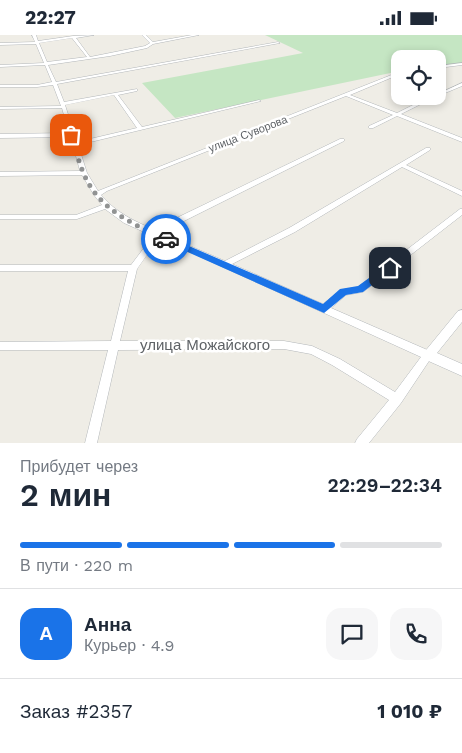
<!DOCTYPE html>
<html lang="ru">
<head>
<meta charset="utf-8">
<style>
	:root { --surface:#fff; --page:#f6f6f7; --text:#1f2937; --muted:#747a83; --line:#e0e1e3; --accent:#1a73e8 }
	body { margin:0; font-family:"Work Sans",sans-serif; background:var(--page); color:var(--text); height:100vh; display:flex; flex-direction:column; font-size:19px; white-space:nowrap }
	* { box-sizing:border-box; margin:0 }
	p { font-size:16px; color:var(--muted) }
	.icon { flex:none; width:28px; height:28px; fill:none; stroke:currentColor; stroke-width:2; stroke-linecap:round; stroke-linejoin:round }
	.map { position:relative; height:408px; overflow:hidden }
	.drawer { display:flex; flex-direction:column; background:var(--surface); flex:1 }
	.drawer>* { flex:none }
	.buttons { position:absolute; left:391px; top:15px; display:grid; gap:10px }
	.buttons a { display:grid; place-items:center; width:55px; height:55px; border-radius:10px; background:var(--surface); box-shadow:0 2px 8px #0003; font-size:25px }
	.pin { position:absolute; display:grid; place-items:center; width:42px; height:42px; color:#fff; margin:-21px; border-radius:10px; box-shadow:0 2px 8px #0006 }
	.courier { position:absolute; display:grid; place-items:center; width:50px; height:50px; margin:-25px; border:4px solid #1a73e8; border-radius:50%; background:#fff; color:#222; box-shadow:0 1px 6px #0007 }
	.overview em { font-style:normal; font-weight:600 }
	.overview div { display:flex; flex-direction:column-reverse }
	.overview { display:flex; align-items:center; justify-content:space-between; height:85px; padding:0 20px }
	h1 { font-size:32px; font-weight:600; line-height:38px }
	.bar { display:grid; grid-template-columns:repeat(4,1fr); gap:8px 5px; align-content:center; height:60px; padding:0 20px }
	.bar i { height:6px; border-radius:4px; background:var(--line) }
	.bar .current { background:var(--accent) }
	.bar p { grid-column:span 4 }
	.line { display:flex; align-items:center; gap:12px; padding:0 20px; border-top:1px solid var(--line) }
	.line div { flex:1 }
	.round { display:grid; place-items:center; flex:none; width:52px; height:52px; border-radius:15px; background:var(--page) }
	.status { display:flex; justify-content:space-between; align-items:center; height:35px; padding:0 25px; background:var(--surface); direction:ltr }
	.status svg { height:14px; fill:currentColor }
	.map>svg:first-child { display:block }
</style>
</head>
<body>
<div class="status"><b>22:27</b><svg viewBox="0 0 49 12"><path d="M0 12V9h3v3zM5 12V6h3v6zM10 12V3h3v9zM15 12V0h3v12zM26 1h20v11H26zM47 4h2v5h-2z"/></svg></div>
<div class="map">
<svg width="462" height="408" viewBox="0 0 462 408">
	<rect width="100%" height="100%" fill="#efede6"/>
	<path fill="#c5e6c3" d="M265 0H462V29L438 32V24H400V36L175 83 142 48 303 18Z"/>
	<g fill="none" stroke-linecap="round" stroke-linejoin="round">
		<g stroke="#b3b7ba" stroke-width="1">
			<path id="minor" d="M32 0H36L38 6 73 1 94 0 76 3 90 22 145 11 150 8 142 0H146L153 7 192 0H199L153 9 147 13 110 21 48 30 56 47 278 7 280 8 57 49 64 67 137 54V56L118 60 142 92 259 65 261 66 78 110 87 138 98 156 399 37H400V39L350 60 397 78 431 61H437L401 79 462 103V107L397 81 373 93H369V91L393 80 346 61 107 156 101 160C116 178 136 187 157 196L160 191 340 104H344V106L166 195 162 199 225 226 289 193 426 113H430V115L406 130 462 156V161L402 132 295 197 232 229 323 269 341 255 358 252 460 174H462V180L363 257 346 260 331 273 432 317 433 320 401 368 369 408H355L357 404 389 365 332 330 311 319 284 314 118 315 97 408H85L108 315H0V307L111 306 128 236H0V230H131L153 201 124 188 105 174 77 184H0V180H76L102 170 94 160 82 140 0 141V137L80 136 73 110 71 109 72 108 70 102 0 103V99L69 98 62 73 0 74V72L61 71 53 50 37 52H0V50H37L52 47 45 30 0 32V30L44 28 36 9 0 10V8L35 7ZM72 3 87 22 47 27 39 8ZM114 60 137 93 77 107 65 70ZM159 203 421 322 395 357 340 324 312 311 284 306H120L137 234Z
				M462 28V30L438 33V31Z
				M462 48V51L438 61V59Z"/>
		</g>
		<g stroke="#b3b7ba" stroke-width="1">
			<path id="tertiary" d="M462 275V287L437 318 462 329V341L424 324 422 320 458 276Z"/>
		</g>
		<use href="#minor" fill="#fff" fill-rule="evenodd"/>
		<use href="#tertiary" fill="#fff" fill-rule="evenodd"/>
	</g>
	<path fill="#1a73e8" d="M166 201 323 269 340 254 358 251 387 230H393L394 233 363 257 346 260 324 278 163 206V202Z"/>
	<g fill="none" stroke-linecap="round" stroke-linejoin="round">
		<path stroke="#919393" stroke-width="5" stroke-dasharray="0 9" d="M71 100C75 112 78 125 83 137 98 174 132 189 166 204"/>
	</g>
	<g text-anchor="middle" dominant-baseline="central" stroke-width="5" stroke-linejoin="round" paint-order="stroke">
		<g font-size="11" fill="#5e6266" stroke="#fff">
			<text transform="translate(248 99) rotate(-21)">улица Суворова</text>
		</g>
		<g font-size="15" fill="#5e6266" stroke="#fff">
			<text x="205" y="310">улица Можайского</text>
		</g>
	</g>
</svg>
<div class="buttons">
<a><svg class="icon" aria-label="locate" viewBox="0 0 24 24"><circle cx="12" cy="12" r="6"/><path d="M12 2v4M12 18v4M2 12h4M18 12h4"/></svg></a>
</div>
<div class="pin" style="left:71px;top:100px;background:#ea580c"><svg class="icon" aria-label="bag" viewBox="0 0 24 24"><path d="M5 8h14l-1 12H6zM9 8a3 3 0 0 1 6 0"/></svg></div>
<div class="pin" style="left:390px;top:233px;background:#1f2937"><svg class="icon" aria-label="home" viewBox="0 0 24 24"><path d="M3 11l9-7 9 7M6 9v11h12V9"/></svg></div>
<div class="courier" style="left:166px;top:204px"><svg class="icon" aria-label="car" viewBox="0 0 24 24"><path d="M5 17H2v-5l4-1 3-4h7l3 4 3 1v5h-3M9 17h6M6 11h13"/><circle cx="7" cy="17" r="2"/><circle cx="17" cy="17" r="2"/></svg></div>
</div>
<section class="drawer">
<div class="overview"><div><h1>2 мин</h1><p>Прибудет через</p></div><em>22:29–22:34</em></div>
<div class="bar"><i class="current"></i><i class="current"></i><i class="current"></i><i></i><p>В пути · 220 m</p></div>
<div class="line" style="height:90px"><b class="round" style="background:var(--accent);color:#fff">А</b><div><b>Анна</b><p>Курьер · 4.9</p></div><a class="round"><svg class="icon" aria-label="chat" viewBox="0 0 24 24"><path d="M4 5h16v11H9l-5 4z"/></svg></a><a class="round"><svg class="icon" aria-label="phone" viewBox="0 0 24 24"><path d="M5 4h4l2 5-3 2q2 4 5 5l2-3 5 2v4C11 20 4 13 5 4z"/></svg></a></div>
<div class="line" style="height:65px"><div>Заказ #2357</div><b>1 010 ₽</b></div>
</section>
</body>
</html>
